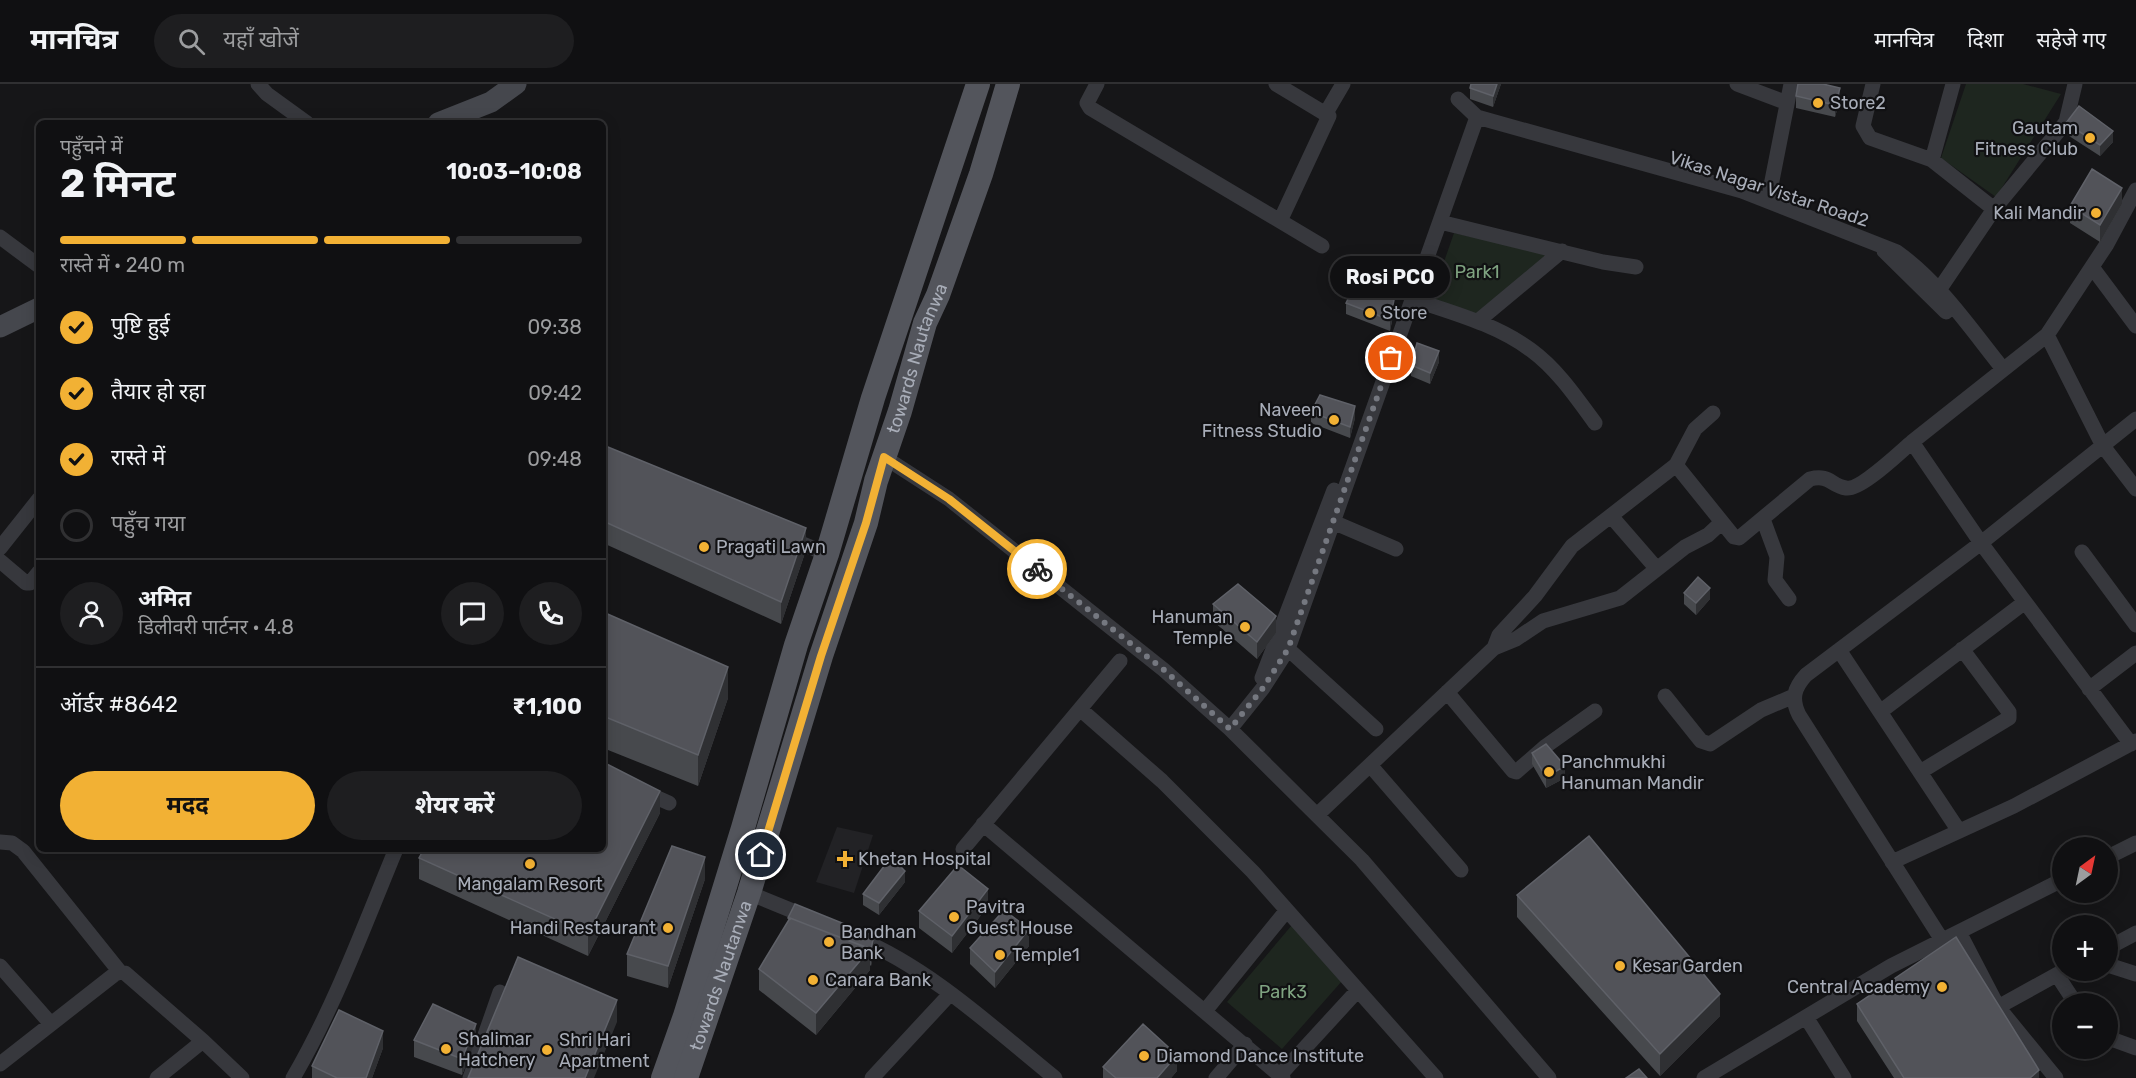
<!DOCTYPE html>
<html lang="hi">
<head>
<meta charset="utf-8">
<style>
	:root { --surface:#101012; --page:#1e1e20; --text:#f1f3f6; --muted:#9c9d9f; --line:#303032; --accent:#f2b134 }
	body { margin:0; font-family:Rubik,"Noto Sans Devanagari",sans-serif; background:var(--page); color:var(--text); height:100vh; display:flex; flex-direction:column; font-size:22px; white-space:nowrap }
	* { box-sizing:border-box; margin:0 }
	p { font-size:20px; color:var(--muted) }
	.icon { flex:none; width:33px; height:33px; fill:none; stroke:currentColor; stroke-width:2; stroke-linecap:round; stroke-linejoin:round }
	.map { position:relative; flex:1; overflow:hidden }
	.details { position:absolute; left:36px; top:36px; width:570px; height:732px; display:flex; flex-direction:column; background:var(--surface); border-radius:9px; box-shadow:0 3px 15px #0003,0 0 0 2px var(--line) }
	.details>* { flex:none }
	.needle { width:39px; rotate:33deg }
	.buttons { position:absolute; left:2052px; top:753px; display:grid; gap:12px }
	.buttons a { display:grid; place-items:center; width:66px; height:66px; border-radius:50%; background:var(--surface); box-shadow:0 3px 15px #0003,0 0 0 2px var(--line); font-size:30px }
	.pin { position:absolute; display:grid; place-items:center; width:51px; height:51px; color:#fff; margin:-26px; border:3px solid #fff; border-radius:50%; box-shadow:0 2px 6px #0007 }
	.courier { position:absolute; display:grid; place-items:center; width:60px; height:60px; margin:-30px; border:4px solid #f2b134; border-radius:50%; background:#fff; color:#222; box-shadow:0 2px 8px #0007 }
	.bubble { position:absolute; height:42px; border-radius:21px; background:var(--surface); box-shadow:0 3px 15px #0003,0 0 0 2px var(--line); font-size:20px; font-weight:700; line-height:42px; text-align:center }
	.overview em { font-style:normal; font-weight:700 }
	.overview div { display:flex; flex-direction:column-reverse }
	.overview { display:flex; align-items:center; justify-content:space-between; height:102px; padding:0 24px }
	h1 { font-size:39px; font-weight:700; line-height:45px }
	.bar { display:grid; grid-template-columns:repeat(4,1fr); gap:9px 6px; align-content:center; height:72px; padding:0 24px }
	.bar i { height:8px; border-radius:4px; background:var(--line) }
	.bar .selected { background:var(--accent) }
	.bar p { grid-column:span 4 }
	.line { display:flex; align-items:center; gap:15px; padding:0 24px; border-top:2px solid var(--line) }
	.line div { flex:1 }
	.round { display:grid; place-items:center; flex:none; width:63px; height:63px; border-radius:32px; background:var(--page) }
	ol { padding:0 24px; list-style:none }
	li { display:flex; align-items:center; gap:18px; height:66px }
	li p { margin-inline-start:auto }
	li .icon { padding:6px; border-radius:50%; background:var(--accent); color:#111; stroke-width:4 }
	li:last-child { color:var(--muted) }
	li i { width:33px; height:33px; border:3px solid var(--line); border-radius:50% }
	.cta { display:flex; gap:12px; margin-top:auto; padding:12px 24px }
	.cta a { flex:1; height:69px; border-radius:36px; background:var(--accent); color:#111; font-size:24px; font-weight:700; line-height:69px; text-align:center }
	.cta a+a { background:var(--page); color:var(--text) }
	header { display:flex; align-items:center; gap:36px; box-sizing:border-box; height:84px; padding:0 30px; background:var(--surface); border-bottom:2px solid var(--line) }
	header strong { font-size:28px }
	nav { display:flex; gap:33px; margin-inline-start:auto; font-size:21px }
	.search { width:420px; height:54px; background:var(--page); display:flex; align-items:center; gap:15px; box-sizing:border-box; padding:0 21px; border-radius:33px; color:var(--muted); font-size:22px }
	.map>svg:first-child { display:block }
</style>
</head>
<body>
<header>
<strong>मानचित्र</strong>
<div class="search"><svg class="icon" aria-label="search" viewBox="0 0 24 24"><circle cx="10" cy="10" r="6"/><path d="M15 15l6 6"/></svg>यहाँ खोजें</div>
<nav><a>मानचित्र</a><a>दिशा</a><a>सहेजे गए</a></nav>
</header>
<div class="map">
<svg width="2136" height="994" viewBox="0 0 2136 994">
	<rect width="100%" height="100%" fill="#161618"/>
	<path fill="#222225" d="M837 743 873 751 854 809 816 798Z"/>
	<path fill="#1e261f" d="M1966 0H2023L2061 10 1996 113 1941 74Z
		M1454 149 1549 170 1477 231 1431 215Z
		M1292 841 1342 897 1282 965 1227 918Z"/>
	<g fill="none" stroke-linecap="round" stroke-linejoin="round">
		<path stroke="#37383d" stroke-width="15" d="M258 0 267 10 307 39
			M1097 0 1087 19 1090 24 1322 162
			M1276 0 1329 32 1280 137
			M1737 0 1787 19
			M1873 0 1863 42 1870 54 1932 76 1994 125
			M1458 15 1477 33 1742 107 1897 168C1940 199 1970 244 2003 285
			M1326 29 1343 0
			M1932 76 1953 0
			M1768 117 1791 0
			M1440 138 1603 178 1636 183
			M0 153 39 182
			M1884 167 1946 228
			M2092 183 2136 242
			M1939 206 1994 125 2066 38 2075 0
			M1412 215C1453 229 1496 240 1531 266 1557 285 1576 313 1595 339
			M1478 237 1562 167
			M2047 251 2103 362 2136 405
			M884 373 949 415 1164 586 1230 645 1362 776 1549 994
			M1676 381 1734 453 1739 454 1810 395C1830 390 1831 402 1846 404 1860 407 1900 368 1912 358
			M1611 432 1657 485
			M1763 435 1777 473 1775 496 1789 515
			M1333 438 1396 465
			M788 454 827 470
			M0 464 39 415
			M2082 468 2136 541
			M0 477 26 499H30L39 488
			M1494 564 1499 551 1535 512 1572 462 1676 381 1695 345 1713 329
			M1288 565 1376 645
			M1839 566 1959 747
			M1262 594 1334 406
			M2089 605 2136 569
			M1447 608 1513 687 1516 688 1546 662 1595 627
			M1665 612 1701 657 1710 660 1761 626 1794 612
			M1080 625 1162 697 1253 788 1436 994
			M1880 628 2025 518
			M1230 645 1263 604 1288 565 1477 33
			M2131 660 1981 459 2136 335
			M1370 681 1461 786
			M1920 688 2009 634V628L1962 565
			M642 707 669 719
			M1317 731 1494 564 1516 555 1543 537 1620 514 1685 463 1708 451 1722 438
			M983 740 1283 994
			M0 758 12 759 23 767 120 888
			M963 765 1120 577
			M2108 773 2136 759
			M1892 778 2014 722 2136 657
			M749 809 810 834
			M1959 848 1998 923 2056 994
			M857 854C931 885 993 944 1055 994
			M1942 856 1799 631C1791 615 1794 604 1806 591L1981 459 1912 358 2047 251 2107 160 2136 106
			M2108 864 2136 849
			M2108 881 2136 890
			M0 882 51 940
			M2057 891 2076 920
			M1998 923 2065 886
			M1205 927 1287 826
			M1806 933 1844 994
			M2108 951 2114 956 2136 964
			M0 980 115 890 120 888 125 889 203 957 242 994
			M1280 991 1358 906
			M157 994 203 957
			M293 994C335 922 364 842 396 765
			M470 994 500 908
			M872 994 950 910
			M1216 994 1245 960
			M1704 994 1891 882 2062 796"/>
		<path stroke="#45474d" stroke-width="21" d="M438 39 491 18 516 0
			M0 243 39 224"/>
		<g stroke="#53555c" stroke-width="24">
			<path d="M663 994 685 932 743 744 796 561 827 470 873 314 978 0"/>
			<path id="s1" d="M686 994 749 809 821 572 866 439 876 397 900 327 925 239 938 211 981 90 1008 0"/>
		</g>
	</g>
	<path fill="#47494d" d="M1471 0H1501L1493 23 1470 15V4Z
		M1796 12 1840 15 1835 33 1796 24Z
		M2066 39 2113 58 2100 72 2066 50Z
		M2122 120 2100 158 2070 139V122Z
		M1346 219 1394 227 1390 247 1346 230Z
		M1439 278 1430 300 1411 292V281Z
		M1311 328 1355 334 1350 354 1311 339Z
		M603 361 806 466 781 540 603 459Z
		M1684 509 1710 515 1696 531 1684 520Z
		M1213 520 1276 549 1257 575 1213 537Z
		M603 528 728 614 698 702 603 664Z
		M1532 669 1565 694 1546 704 1532 680Z
		M660 729 588 872 419 795V774Z
		M705 795 668 904 627 892V870Z
		M905 798 879 831 863 821V810Z
		M1517 811 1720 932 1660 992 1517 833Z
		M988 822 952 869 919 844V827Z
		M788 834 874 852V869L871 882 870 881V886L816 951 759 906V885L788 838Z
		M1029 862 995 904 970 880V864Z
		M1857 920 2039 994H1894L1857 937Z
		M414 956H476L462 991 414 973Z
		M383 964 372 994H312V982Z
		M1103 983 1177 987 1171 994H1103Z"/>
	<path fill="#2f3033" d="M1497 0H1501L1493 23V12Z
		M1840 4V15L1835 33V21Z
		M2113 47V58L2100 72V61Z
		M2122 104V120L2100 158V141Z
		M1394 216V227L1390 247V236Z
		M1439 267V278L1430 300V289Z
		M1355 322V334L1350 354V343Z
		M806 444V466L781 540V518Z
		M1710 504V515L1696 531V519Z
		M1276 532V549L1257 575V558Z
		M728 583V614L698 702V671Z
		M1565 682V694L1546 704V693Z
		M660 707V729L588 872V850Z
		M705 773V795L668 904V882Z
		M905 787V798L879 831V819Z
		M988 805V822L952 869V852Z
		M1029 845V862L995 904V888Z
		M874 852V869L871 882V865Z
		M870 865V886L816 951V929Z
		M1720 910V932L1660 992V970Z
		M617 916V938L594 994H585Z
		M476 940V956L462 991V975Z
		M383 947V964L372 994H366Z
		M1177 971V987L1171 994H1157Z
		M2039 986V994H2030Z"/>
	<path fill="#525359" stroke="#5f6168" stroke-width="1.5" d="M1471 0H1497L1493 12 1470 4Z
		M1798 0H1823L1840 4 1835 21 1796 12Z
		M2079 22 2113 47 2100 61 2066 39Z
		M2092 85 2122 104 2100 141 2070 122Z
		M1356 199 1394 216 1390 236 1346 219Z
		M1417 259 1439 267 1430 289 1411 281Z
		M1320 311 1355 322 1350 343 1311 328Z
		M603 361 806 444 781 518 603 437Z
		M1698 493 1710 504 1696 519 1684 509Z
		M1238 500 1276 532 1257 558 1213 520Z
		M603 528 728 583 698 671 603 632Z
		M1546 660 1565 682 1546 693 1532 669Z
		M603 678 660 707 588 850 419 774 424 765H603Z
		M1589 752 1720 910 1660 970 1517 811Z
		M672 762 705 773 668 882 627 870Z
		M891 773 905 787 879 819 863 810Z
		M958 781 988 805 952 852 919 827Z
		M795 820 874 852 871 865 790 834V835L788 834Z
		M1004 826 1029 845 995 888 970 864Z
		M790 834 870 865 816 929 759 885Z
		M1956 853 2039 986 2030 994H1904L1857 920Z
		M518 873 617 916 585 994H468Z
		M433 920 476 940 462 975 414 956Z
		M339 926 383 947 366 994H337L312 982Z
		M1143 940 1177 971 1157 994H1116L1103 983Z
		M1639 985 1647 994H1626Z"/>
	<g fill="none" stroke-linecap="round" stroke-linejoin="round">
		<path stroke="#757880" stroke-width="6" stroke-dasharray="0 10.8" d="M1037 485 1164 586 1230 645 1263 604 1288 565 1391 274"/>
		<path stroke="#f2b134" stroke-width="8" d="M761 771 821 572 866 439 884 373 949 415 1037 485"/>
	</g>
	<g fill="#f2b134" stroke="#111113" stroke-width="2">
		<circle cx="1818" cy="19" r="6"/>
		<circle cx="2090" cy="54" r="6"/>
		<circle cx="2096" cy="129" r="6"/>
		<circle cx="1370" cy="229" r="6"/>
		<circle cx="1334" cy="336" r="6"/>
		<circle cx="704" cy="463" r="6"/>
		<circle cx="1245" cy="543" r="6"/>
		<circle cx="1549" cy="688" r="6"/>
		<path d="M842 766h6v6h6v6h-6v6h-6v-6h-6v-6h6z"/>
		<circle cx="530" cy="780" r="6"/>
		<circle cx="954" cy="833" r="6"/>
		<circle cx="668" cy="844" r="6"/>
		<circle cx="829" cy="858" r="6"/>
		<circle cx="1000" cy="871" r="6"/>
		<circle cx="1620" cy="882" r="6"/>
		<circle cx="813" cy="896" r="6"/>
		<circle cx="1942" cy="903" r="6"/>
		<circle cx="446" cy="965" r="6"/>
		<circle cx="547" cy="966" r="6"/>
		<circle cx="1144" cy="972" r="6"/>
	</g>
	<g text-anchor="middle" dominant-baseline="central" stroke-width="4.5" stroke-linejoin="round" paint-order="stroke">
		<g font-size="18" fill="#a8adb8" stroke="#111113" text-anchor="start">
			<text x="1830" y="19">Store2</text>
			<text x="2078" y="44" text-anchor="end">Gautam<tspan x="2078" dy="21">Fitness Club</tspan></text>
			<text x="2084" y="129" text-anchor="end">Kali Mandir</text>
			<text x="1382" y="229">Store</text>
			<text x="1322" y="326" text-anchor="end">Naveen<tspan x="1322" dy="21">Fitness Studio</tspan></text>
			<text x="716" y="463">Pragati Lawn</text>
			<text x="1233" y="533" text-anchor="end">Hanuman<tspan x="1233" dy="21">Temple</tspan></text>
			<text x="1561" y="678">Panchmukhi<tspan x="1561" dy="21">Hanuman Mandir</tspan></text>
			<text x="858" y="775">Khetan Hospital</text>
			<text x="530" y="800" text-anchor="middle">Mangalam Resort</text>
			<text x="966" y="823">Pavitra<tspan x="966" dy="21">Guest House</tspan></text>
			<text x="656" y="844" text-anchor="end">Handi Restaurant</text>
			<text x="841" y="848">Bandhan<tspan x="841" dy="21">Bank</tspan></text>
			<text x="1012" y="871">Temple1</text>
			<text x="1632" y="882">Kesar Garden</text>
			<text x="825" y="896">Canara Bank</text>
			<text x="1930" y="903" text-anchor="end">Central Academy</text>
			<text x="458" y="955">Shalimar<tspan x="458" dy="21">Hatchery</tspan></text>
			<text x="559" y="956">Shri Hari<tspan x="559" dy="21">Apartment</tspan></text>
			<text x="1156" y="972">Diamond Dance Institute</text>
		</g>
		<g font-size="18" fill="#a8adb8" stroke="#111113">
			<text transform="translate(1769 105) rotate(18)">Vikas Nagar Vistar Road2</text>
			<text stroke="none"><textPath href="#s1" startOffset="756">towards Nautanwa</textPath></text>
			<text stroke="none"><textPath href="#s1" startOffset="108">towards Nautanwa</textPath></text>
		</g>
		<g font-size="18" fill="#7fa381" stroke="#111113">
			<text x="1477" y="188">Park1</text>
			<text x="1283" y="908">Park3</text>
		</g>
	</g>
</svg>
<div class="buttons">
<a><svg class="needle" viewBox="-14 -14 28 28"><path d="M0-13l5 13h-10z" fill="#e53935"/><path d="M0 13l5-13h-10z" fill="#9c9d9f"/></svg></a>
<a>+</a>
<a>−</a>
</div>
<div class="pin" style="left:1391px;top:274px;background:#ea580c"><svg class="icon" aria-label="bag" viewBox="0 0 24 24"><path d="M5 8h14l-1 12H6zM9 8a3 3 0 0 1 6 0"/></svg></div>
<div class="pin" style="left:761px;top:771px;background:#1f2937"><svg class="icon" aria-label="home" viewBox="0 0 24 24"><path d="M3 11l9-7 9 7M6 9v11h12V9"/></svg></div>
<div class="courier" style="left:1037px;top:485px"><svg class="icon" aria-label="bike" viewBox="0 0 24 24"><circle cx="6" cy="16" r="4"/><circle cx="18" cy="16" r="4"/><path d="M6 16l4-8h5l3 8M10 8l3 8H6M13 5h3"/></svg></div>
<div class="bubble" style="left:1330px;top:172px;width:120px">Rosi PCO</div>
<section class="details">
<div class="overview"><div><h1>2 मिनट</h1><p>पहुँचने में</p></div><em>10:03–10:08</em></div>
<div class="bar"><i class="selected"></i><i class="selected"></i><i class="selected"></i><i></i><p>रास्ते में · 240 m</p></div>
<ol>
<li><svg class="icon" aria-label="check" viewBox="0 0 24 24"><path d="M5 12l5 5 9-10"/></svg>पुष्टि हुई<p>09:38</p></li>
<li><svg class="icon" aria-label="check" viewBox="0 0 24 24"><path d="M5 12l5 5 9-10"/></svg>तैयार हो रहा<p>09:42</p></li>
<li><svg class="icon" aria-label="check" viewBox="0 0 24 24"><path d="M5 12l5 5 9-10"/></svg>रास्ते में<p>09:48</p></li>
<li><i></i>पहुँच गया</li>
</ol>
<div class="line" style="height:108px"><a class="round"><svg class="icon" aria-label="person" viewBox="0 0 24 24"><circle cx="12" cy="8" r="4"/><path d="M4 21q1-7 8-7t8 7"/></svg></a><div><b>अमित</b><p>डिलीवरी पार्टनर · 4.8</p></div><a class="round"><svg class="icon" aria-label="chat" viewBox="0 0 24 24"><path d="M4 5h16v11H9l-5 4z"/></svg></a><a class="round"><svg class="icon" aria-label="phone" viewBox="0 0 24 24"><path d="M5 4h4l2 5-3 2q2 4 5 5l2-3 5 2v4C11 20 4 13 5 4z"/></svg></a></div>
<div class="line" style="height:78px"><div>ऑर्डर #8642</div><b>₹1,100</b></div>
<div class="cta"><a>मदद</a><a>शेयर करें</a></div>
</section>
</div>
</body>
</html>
